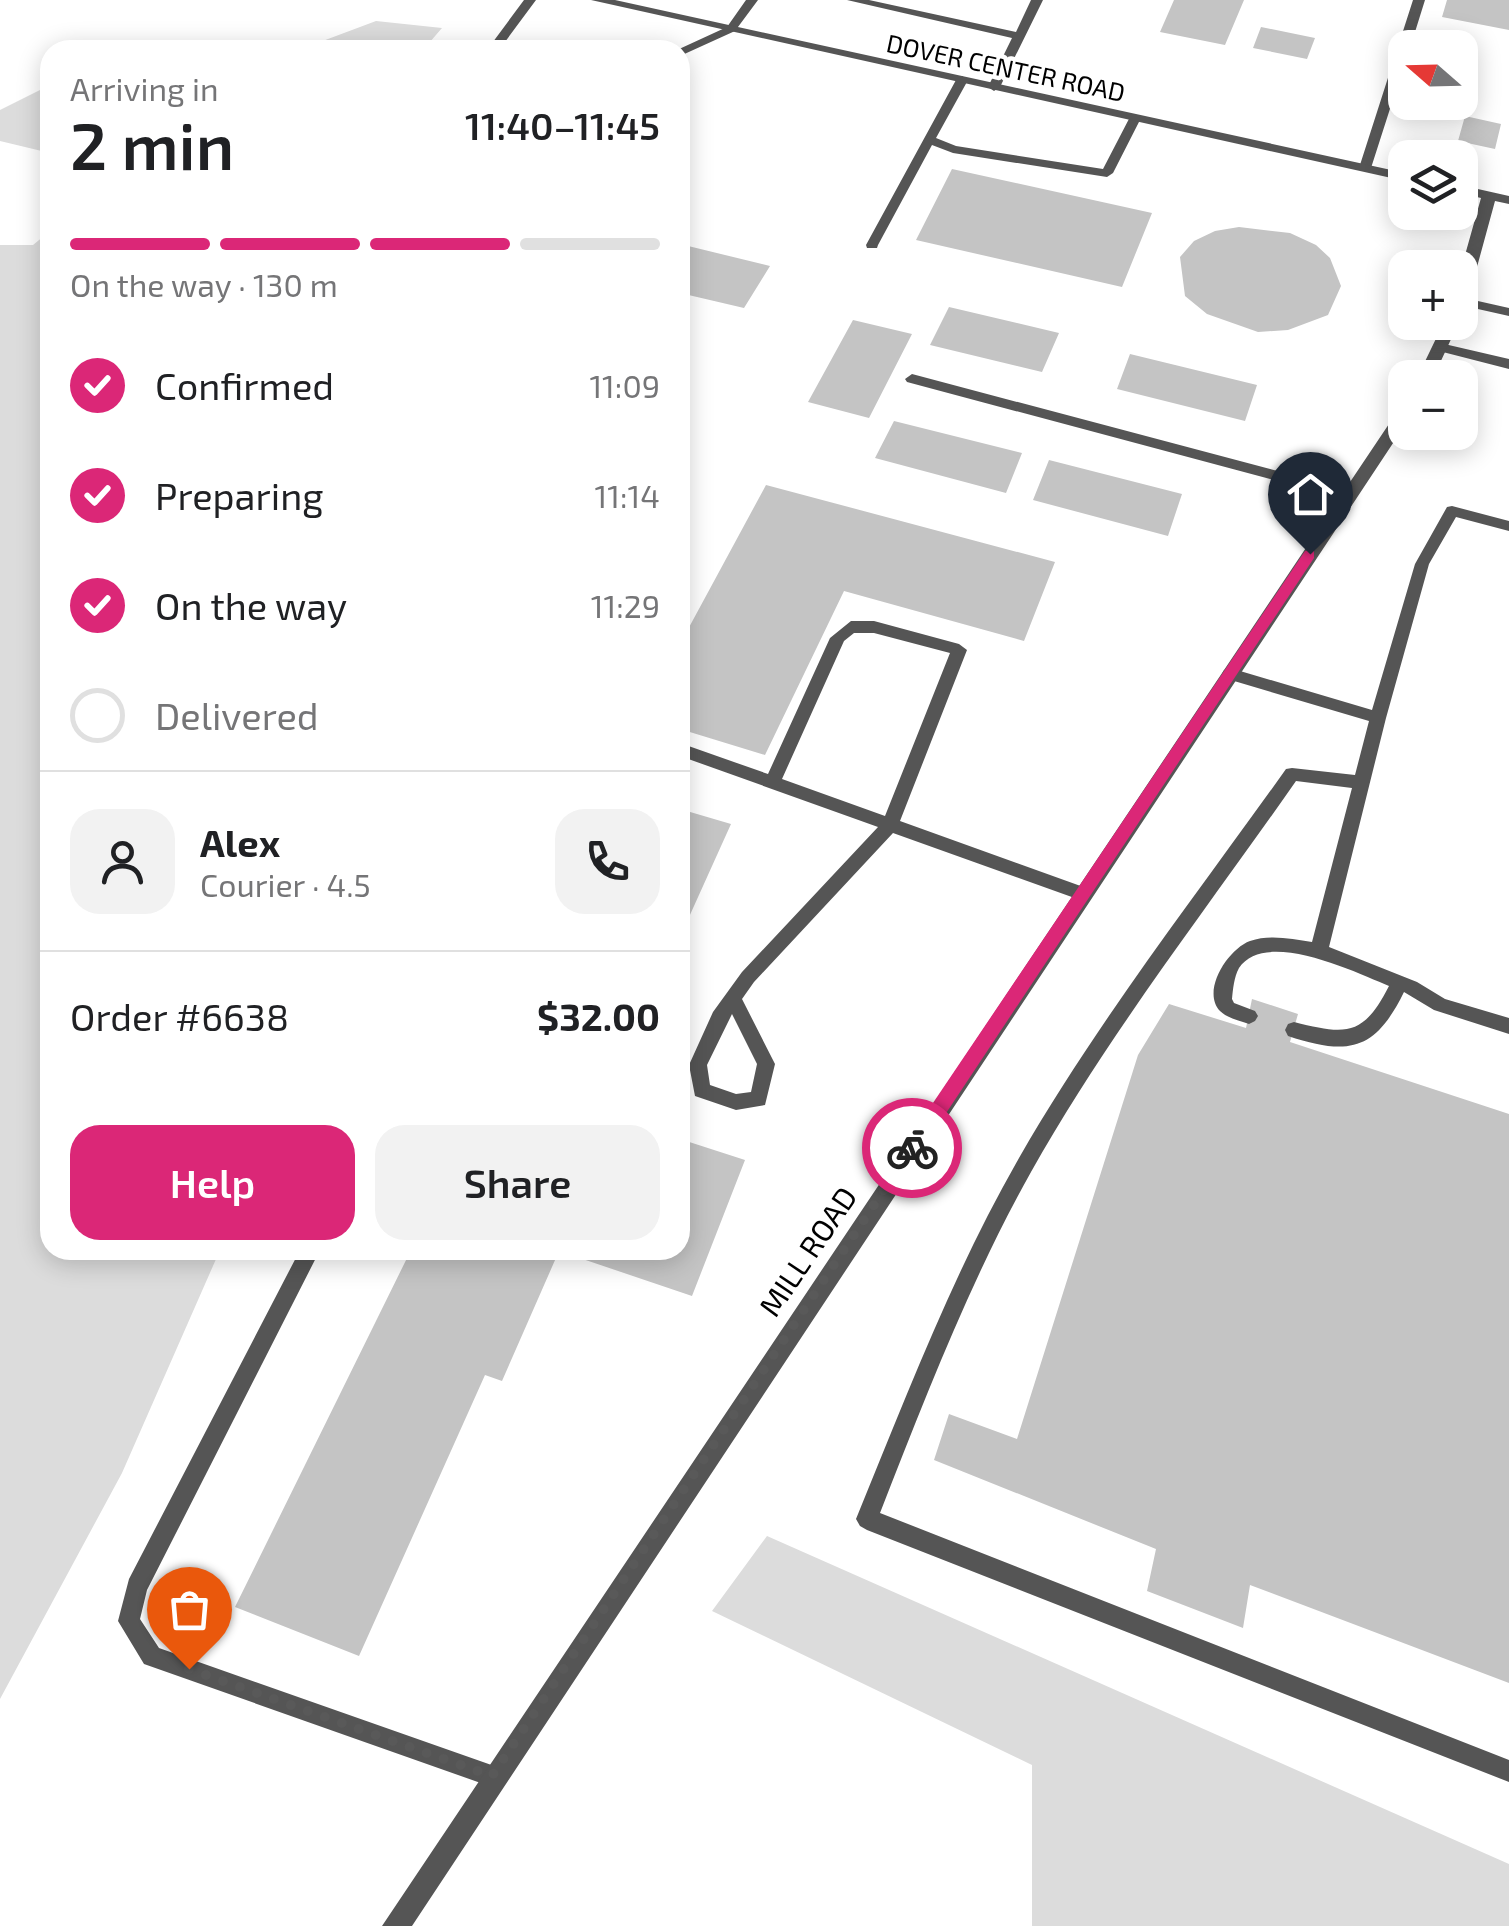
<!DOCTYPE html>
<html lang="en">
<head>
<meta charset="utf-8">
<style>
	:root { --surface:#fff; --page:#f2f2f2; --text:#202124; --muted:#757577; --line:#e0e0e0; --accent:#db2777 }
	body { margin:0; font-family:"Exo 2",sans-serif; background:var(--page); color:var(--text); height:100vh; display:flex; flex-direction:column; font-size:38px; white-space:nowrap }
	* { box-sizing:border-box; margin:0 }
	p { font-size:32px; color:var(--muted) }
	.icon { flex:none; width:55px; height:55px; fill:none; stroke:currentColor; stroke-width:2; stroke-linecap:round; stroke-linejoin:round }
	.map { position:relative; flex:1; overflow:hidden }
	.panel { position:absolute; left:40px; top:40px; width:650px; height:1220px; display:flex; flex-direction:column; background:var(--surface); border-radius:30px; box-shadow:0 5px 25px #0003 }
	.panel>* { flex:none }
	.needle { width:65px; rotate:290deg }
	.controls { position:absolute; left:1388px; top:30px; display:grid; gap:20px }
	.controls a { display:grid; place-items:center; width:90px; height:90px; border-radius:20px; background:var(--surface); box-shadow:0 5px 25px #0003; font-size:50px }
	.pin { position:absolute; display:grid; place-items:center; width:85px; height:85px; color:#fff; margin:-102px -42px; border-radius:50% 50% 50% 0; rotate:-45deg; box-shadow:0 0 10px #0007 }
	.pin .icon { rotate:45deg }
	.courier { position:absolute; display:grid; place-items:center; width:100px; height:100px; margin:-50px; border:8px solid #db2777; border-radius:50%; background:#fff; color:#222; box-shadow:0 2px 12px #0007 }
	.head em { font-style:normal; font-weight:600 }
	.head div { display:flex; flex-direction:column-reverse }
	.head { display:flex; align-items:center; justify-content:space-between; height:170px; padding:0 30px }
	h1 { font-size:65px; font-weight:600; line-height:75px }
	.bar { display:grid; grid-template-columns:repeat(4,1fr); gap:15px 10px; align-content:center; height:120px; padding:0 30px }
	.bar i { height:12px; border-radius:8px; background:var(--line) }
	.bar .on { background:var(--accent) }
	.bar p { grid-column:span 4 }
	.line { display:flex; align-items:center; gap:25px; padding:0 30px; border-top:2px solid var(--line) }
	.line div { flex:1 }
	.round { display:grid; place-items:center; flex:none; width:105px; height:105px; border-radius:30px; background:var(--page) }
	ol { padding:0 30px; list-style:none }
	li { display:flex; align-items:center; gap:30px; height:110px }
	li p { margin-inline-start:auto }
	li .icon { padding:10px; border-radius:50%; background:var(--accent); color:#fff; stroke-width:4 }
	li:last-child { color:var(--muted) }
	li i { width:55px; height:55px; border:5px solid var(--line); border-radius:50% }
	.cta { display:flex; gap:20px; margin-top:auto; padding:20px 30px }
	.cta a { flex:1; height:115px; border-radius:30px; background:var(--accent); color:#fff; font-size:40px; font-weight:600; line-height:115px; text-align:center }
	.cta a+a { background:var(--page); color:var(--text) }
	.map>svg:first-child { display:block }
</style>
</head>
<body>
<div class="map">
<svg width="1509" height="1926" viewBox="0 0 1509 1926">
	<rect width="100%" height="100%" fill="#fff"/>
	<path fill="#dcdcdc" d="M376 21 442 28 423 50H231L320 42Z
		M50 85V153L0 141V110Z
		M50 231V1250H220L122 1473 0 1699V245H33Z
		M767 1536 1509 1864V1926H1032V1765L712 1611Z"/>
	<path fill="#c4c4c4" d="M1174 0H1244L1225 45 1160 32Z
		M1447 0H1509V30L1442 17Z
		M1261 27 1315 38 1307 59 1253 48Z
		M1465 116 1501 124 1495 149 1458 141Z
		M952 169 1152 213 1122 287 916 240Z
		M1239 227 1290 233 1316 245 1330 258 1341 286 1328 315 1288 330 1258 332 1207 314 1185 296 1180 257 1194 241 1215 231Z
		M680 244 770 266 744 308 680 293Z
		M949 307 1059 333 1042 372 930 345Z
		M853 320 912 334 869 418 808 402Z
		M1130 354 1257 385 1245 421 1117 389Z
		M894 421 1022 453 1006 493 875 458Z
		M1049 460 1182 494 1168 536 1033 500Z
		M766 485 1055 562 1024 641 844 591 765 755 680 729V644Z
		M680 809 731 824 680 937Z
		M1252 999 1298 1014 1290 1042 1509 1114V1683L1250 1585 1243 1628 1147 1591 1156 1549 934 1460 949 1414 1017 1439 1138 1055 1169 1004 1246 1028Z
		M680 1139 745 1160 692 1296 559 1251 502 1381 485 1375 359 1656 235 1607 411 1250H680Z"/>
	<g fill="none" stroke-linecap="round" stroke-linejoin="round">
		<path fill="#555" fill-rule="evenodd" d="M524 0H536L499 50H487Z
			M746 0H758L735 31 680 56V50H677L727 27Z
			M847 0H869L1016 32 1031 0H1043L1000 87 994 91 988 87 1012 38Z
			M1413 0H1425L1410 48H1405V62L1371 168 1361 171 1359 168Z
			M962 76 968 80 936 138 956 146 1103 169 1131 115 1141 118 1113 173 1107 177 953 153 932 145 878 245 877 248H867L866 245 956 80Z
			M1460 297 1509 308V316L1460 305Z
			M1440 343 1509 359V369L1435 350 1433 347Z
			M912 374 1349 490 1356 495 1349 500 907 382 905 379Z
			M1452 506 1509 521V531L1456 517 1429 564 1386 718 1329 947 1417 982 1445 999 1509 1018V1034L1434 1010 1404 992C1375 1051 1349 1056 1288 1036L1285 1030 1288 1024 1294 1022C1346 1035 1363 1037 1389 986 1357 973 1265 928 1239 968 1234 977 1233 989 1232 999L1234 1003 1255 1011 1258 1016 1255 1021 1249 1024C1240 1021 1227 1018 1220 1011 1201 991 1228 949 1250 941 1270 934 1292 939 1312 942L1352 788 1296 781C1206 910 1108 1035 1031 1172 970 1281 925 1398 880 1513L1509 1760V1782L867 1530 860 1526 856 1519C906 1397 953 1273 1019 1158 1097 1022 1195 897 1286 769L1292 768 1355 775 1369 721 1224 678 1222 674 1224 670 1230 668 1372 710 1415 564 1447 507Z
			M851 621H874L959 644 967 650 900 821 1089 889 1092 894 1089 899 1083 901 893 833 754 982 742 999 775 1064 765 1105 736 1110 695 1096 689 1065 713 1012 742 972 878 827 680 756V743L768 774 830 638ZM854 633H874L950 653 885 816 782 779 844 641ZM732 1014 757 1064 751 1092 736 1094 710 1085 707 1065Z
			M300 1250H320L147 1590 140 1619 159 1648 500 1768 503 1776 500 1784 492 1787 144 1664 118 1621 129 1579Z"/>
		<path fill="#555" fill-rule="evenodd" d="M591 0H615L1405 173V181Z
			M1460 185 1509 196V204L1495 201 1468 300 1460 305V273L1481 198 1460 193Z
			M1444 322H1459L1433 378H1417Z
			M1405 408V425L412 1926H382L1399 409Z"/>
	</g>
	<path fill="#db2777" d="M1310 550 1314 551V558L919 1154H906V1143L1305 551Z"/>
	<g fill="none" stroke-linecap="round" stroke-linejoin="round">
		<path stroke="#595959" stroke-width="10" stroke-dasharray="0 18" d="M189 1669 492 1776 912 1148"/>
	</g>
	<g text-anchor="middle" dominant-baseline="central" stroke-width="9" stroke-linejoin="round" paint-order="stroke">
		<g font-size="25" fill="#000" stroke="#fff">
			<text transform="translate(1006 67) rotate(12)">DOVER CENTER ROAD</text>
		</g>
		<g font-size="30" fill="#000" stroke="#fff">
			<text transform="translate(807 1251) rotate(-56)">MILL ROAD</text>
		</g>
	</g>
</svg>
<div class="controls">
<a><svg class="needle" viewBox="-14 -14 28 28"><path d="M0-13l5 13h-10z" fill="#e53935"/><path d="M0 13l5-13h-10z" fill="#757577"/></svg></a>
<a><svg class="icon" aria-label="layers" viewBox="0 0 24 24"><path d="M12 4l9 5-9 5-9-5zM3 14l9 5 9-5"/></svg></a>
<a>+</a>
<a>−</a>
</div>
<div class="pin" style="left:189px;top:1669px;background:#ea580c"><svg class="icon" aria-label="bag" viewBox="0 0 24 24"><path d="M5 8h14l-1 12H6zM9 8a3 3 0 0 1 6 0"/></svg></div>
<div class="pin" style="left:1310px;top:554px;background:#1f2937"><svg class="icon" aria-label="home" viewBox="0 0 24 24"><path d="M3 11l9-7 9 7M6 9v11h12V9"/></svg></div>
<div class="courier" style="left:912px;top:1148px"><svg class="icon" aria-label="bike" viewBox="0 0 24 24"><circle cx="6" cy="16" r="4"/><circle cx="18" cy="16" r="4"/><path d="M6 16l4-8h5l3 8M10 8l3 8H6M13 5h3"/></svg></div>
<section class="panel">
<div class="head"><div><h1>2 min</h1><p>Arriving in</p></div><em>11:40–11:45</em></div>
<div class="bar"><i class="on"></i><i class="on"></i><i class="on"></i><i></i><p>On the way · 130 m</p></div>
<ol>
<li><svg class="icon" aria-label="check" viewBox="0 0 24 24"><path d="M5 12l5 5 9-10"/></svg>Confirmed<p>11:09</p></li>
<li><svg class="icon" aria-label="check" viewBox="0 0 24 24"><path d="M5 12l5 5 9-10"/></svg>Preparing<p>11:14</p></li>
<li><svg class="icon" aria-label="check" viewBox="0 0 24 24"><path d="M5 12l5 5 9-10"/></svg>On the way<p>11:29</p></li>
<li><i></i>Delivered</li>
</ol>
<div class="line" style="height:180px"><a class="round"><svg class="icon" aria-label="person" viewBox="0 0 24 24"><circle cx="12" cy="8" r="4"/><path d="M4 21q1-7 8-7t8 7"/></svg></a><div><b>Alex</b><p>Courier · 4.5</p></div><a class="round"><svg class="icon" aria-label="phone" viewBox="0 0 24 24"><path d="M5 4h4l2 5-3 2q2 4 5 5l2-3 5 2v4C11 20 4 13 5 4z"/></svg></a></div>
<div class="line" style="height:130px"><div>Order #6638</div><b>$32.00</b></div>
<div class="cta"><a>Help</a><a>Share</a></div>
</section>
</div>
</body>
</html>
